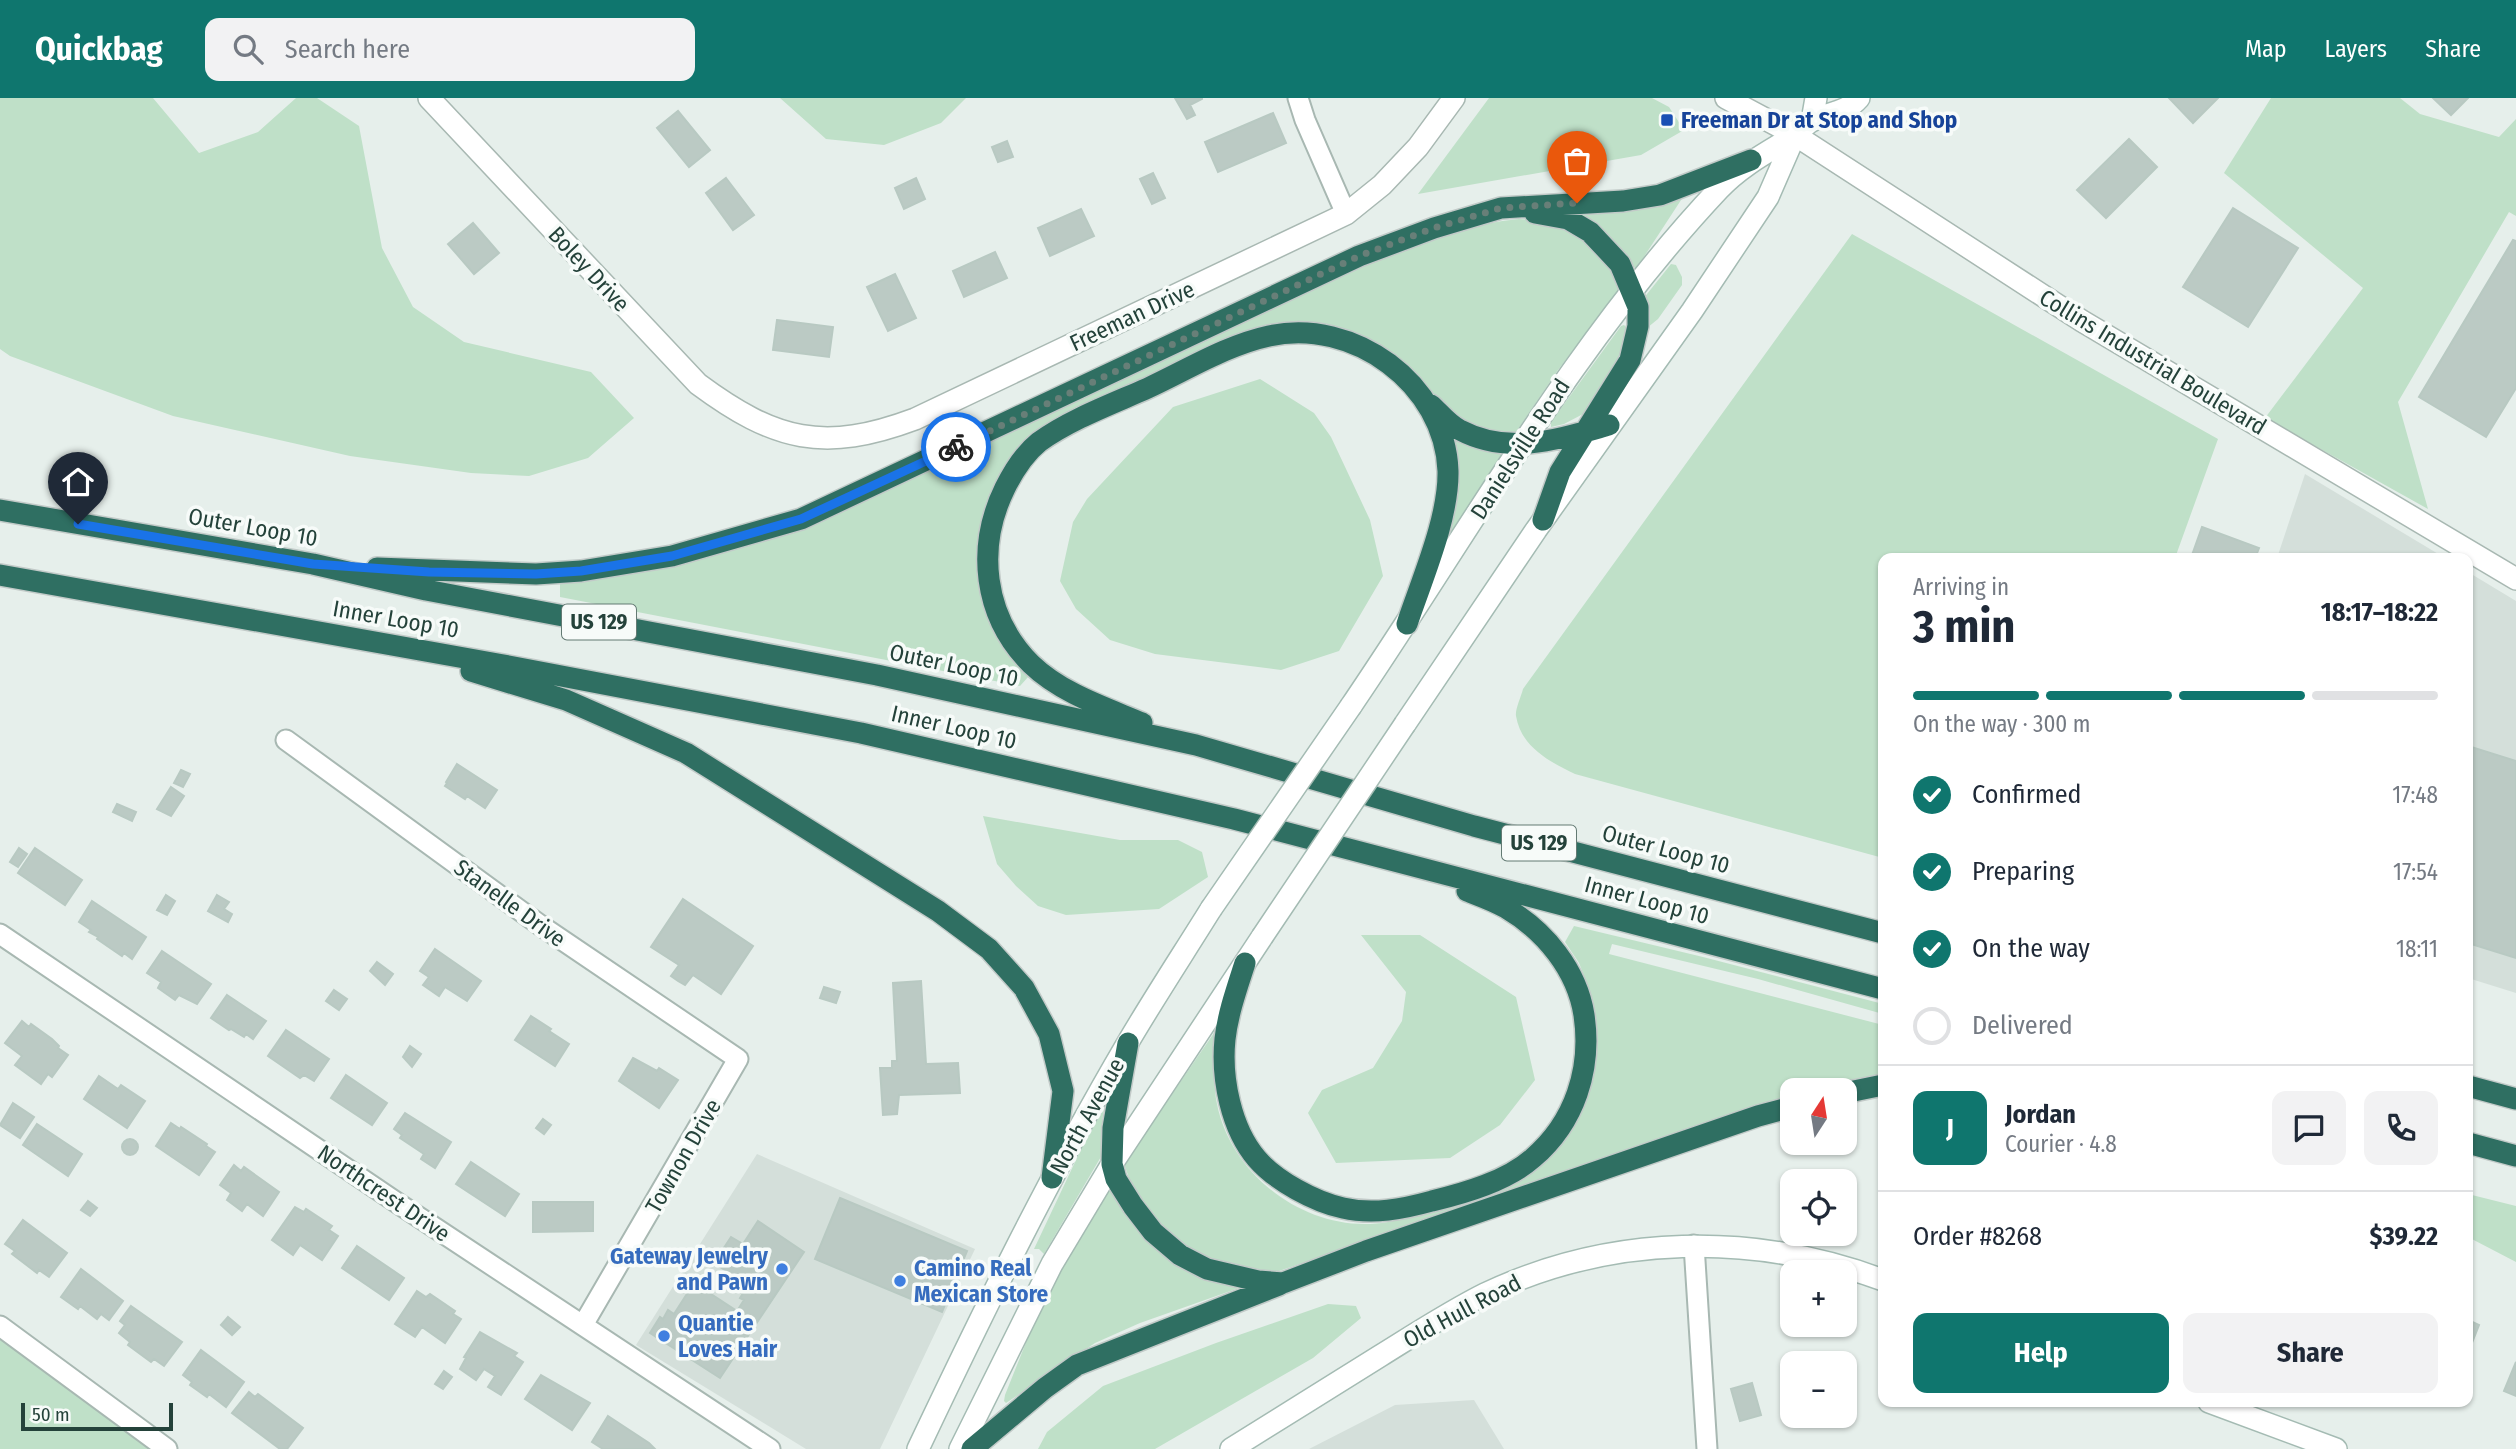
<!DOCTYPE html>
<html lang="en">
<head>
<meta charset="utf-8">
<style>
	:root { --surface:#fff; --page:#f2f2f3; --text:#1f2937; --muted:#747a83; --line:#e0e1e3; --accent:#0f766e }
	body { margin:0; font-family:"Fira Sans Condensed",sans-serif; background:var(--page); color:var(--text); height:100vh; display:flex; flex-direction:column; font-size:26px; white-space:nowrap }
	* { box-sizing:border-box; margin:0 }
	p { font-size:23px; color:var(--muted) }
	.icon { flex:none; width:38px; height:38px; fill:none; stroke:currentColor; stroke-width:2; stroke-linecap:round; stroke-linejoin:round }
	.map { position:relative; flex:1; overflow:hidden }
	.drawer { position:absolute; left:1878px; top:455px; width:595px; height:854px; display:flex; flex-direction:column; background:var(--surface); border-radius:14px; box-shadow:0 2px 5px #0004 }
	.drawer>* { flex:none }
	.needle { width:46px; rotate:12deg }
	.controls { position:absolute; left:1780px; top:980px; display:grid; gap:14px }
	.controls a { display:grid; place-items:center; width:77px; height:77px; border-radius:14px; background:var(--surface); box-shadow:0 2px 5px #0004; font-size:35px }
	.scale { position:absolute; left:21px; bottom:18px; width:152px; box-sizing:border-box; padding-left:7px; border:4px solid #24423a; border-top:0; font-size:19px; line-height:24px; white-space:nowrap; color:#24423a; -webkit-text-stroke:5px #f7fbf9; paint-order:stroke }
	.pin { position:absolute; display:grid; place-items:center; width:60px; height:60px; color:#fff; margin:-72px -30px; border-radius:50% 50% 50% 0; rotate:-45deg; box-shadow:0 0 7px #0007 }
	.pin .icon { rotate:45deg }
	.courier { position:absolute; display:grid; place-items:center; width:70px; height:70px; margin:-35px; border:5px solid #1a73e8; border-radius:50%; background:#fff; color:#222; box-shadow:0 2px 9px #0007 }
	.headline em { font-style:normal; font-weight:700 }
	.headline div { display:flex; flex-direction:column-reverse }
	.headline { display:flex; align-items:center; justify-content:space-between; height:119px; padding:0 35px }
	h1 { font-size:46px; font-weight:700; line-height:52px }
	.bar { display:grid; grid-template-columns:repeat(4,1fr); gap:10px 7px; align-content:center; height:84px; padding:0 35px }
	.bar i { height:9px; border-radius:5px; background:var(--line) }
	.bar .active { background:var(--accent) }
	.bar p { grid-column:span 4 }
	.line { display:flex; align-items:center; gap:18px; padding:0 35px; border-top:2px solid var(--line) }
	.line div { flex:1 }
	.round { display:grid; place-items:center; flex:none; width:74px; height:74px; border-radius:14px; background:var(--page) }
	ol { padding:0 35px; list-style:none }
	li { display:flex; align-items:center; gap:21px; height:77px }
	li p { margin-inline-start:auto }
	li .icon { padding:7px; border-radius:50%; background:var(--accent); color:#fff; stroke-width:4 }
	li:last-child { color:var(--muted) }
	li i { width:38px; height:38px; border:4px solid var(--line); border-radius:50% }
	.action { display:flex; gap:14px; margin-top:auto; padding:14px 35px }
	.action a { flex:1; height:80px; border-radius:14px; background:var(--accent); color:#fff; font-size:28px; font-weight:700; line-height:80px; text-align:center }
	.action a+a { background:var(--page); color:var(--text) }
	header { display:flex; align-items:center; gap:42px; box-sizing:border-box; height:98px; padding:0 35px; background:var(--accent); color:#fff }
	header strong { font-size:33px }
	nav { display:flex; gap:38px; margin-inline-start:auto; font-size:24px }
	.search { width:490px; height:63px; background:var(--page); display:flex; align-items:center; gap:18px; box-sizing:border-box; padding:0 24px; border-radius:14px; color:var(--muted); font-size:26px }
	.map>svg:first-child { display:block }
</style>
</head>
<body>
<header>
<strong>Quickbag</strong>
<div class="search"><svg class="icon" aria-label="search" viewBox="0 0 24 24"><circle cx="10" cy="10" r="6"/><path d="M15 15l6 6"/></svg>Search here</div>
<nav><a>Map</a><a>Layers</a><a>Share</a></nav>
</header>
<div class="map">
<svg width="2516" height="1351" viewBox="0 0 2516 1351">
	<rect width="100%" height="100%" fill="#e6efeb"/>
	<path fill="#d4dfda" d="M2305 376 2445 460H2277Z
		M2468 474 2516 503V895L2468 880Z
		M757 1056 975 1151 880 1351H806L636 1247Z
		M1474 1302 1504 1351H1309L1395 1307Z"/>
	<path fill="#bfe0c8" d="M0 0H153L199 55 258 34 296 0H317L359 28 382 150 413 209 464 244 591 274 634 320 588 360 529 378 471 375 350 358 173 318 10 258 0 251Z
		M780 0H966L941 25 884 47 826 41Z
		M1489 0H1652L1669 9 1684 32 1641 57 1418 96Z
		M2271 0H2400L2420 16 2499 39 2516 21V118L2509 114 2398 304 2428 411 2265 320 2363 190 2224 75Z
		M1683 99 1636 171 1608 138 1572 114Z
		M1519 121C1548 122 1582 133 1603 156 1610 165 1616 179 1622 189L1558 272 1514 337H1499L1464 325 1438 304 1425 287 1324 228 1070 315 997 383 981 426 977 464 980 494 990 523 1029 578 1020 588 560 499V484L687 464 731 452 817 424 1362 169C1413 149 1464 126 1519 121Z
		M1852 136 2218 341 2175 460H1883V760L1575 676C1550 664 1521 649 1516 618 1515 611 1521 599 1523 591Z
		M1671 166 1676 167 1682 179V187L1658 221 1647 230 1643 201Z
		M1624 227 1626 229 1623 254 1585 315 1564 326 1551 329V324L1621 228Z
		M1260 281 1314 315 1331 339 1370 422 1383 478 1339 553 1281 572 1155 556 1110 542 1076 511 1060 483 1073 424 1087 401 1173 309Z
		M1450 339 1470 349 1503 356 1443 447Z
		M983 718 1120 742H1178L1202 754 1208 779 1159 811 1066 817 1038 808 1016 788 997 766Z
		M1574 828 1703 859 1883 906V916L1758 881 1612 846 1609 856 1883 927V978L1820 992H1792V999L1279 1173 1261 1175 1207 1162 1165 1137 1133 1091 1124 1066 1216 932C1216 956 1212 982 1217 1006 1232 1081 1312 1138 1388 1124 1411 1120 1432 1110 1454 1101 1481 1090 1509 1078 1537 1067L1595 927 1586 883 1579 865 1565 844Z
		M1361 837H1420L1516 899 1535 982 1500 1027 1450 1060 1336 1065 1308 1015 1322 992 1373 970 1402 923 1406 894Z
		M1104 1010 1101 1033 1102 1057 1044 1156 1039 1151H1034L1084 1045Z
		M1111 1086C1139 1150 1172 1171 1237 1187L1239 1190 1140 1225 1095 1245 1006 1305 1004 1303 1005 1297 1041 1207 1058 1173Z
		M2468 1096 2516 1108V1164L2468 1139Z
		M1328 1206 1356 1208 1361 1220 1313 1260 1155 1351H1038L1047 1334 1103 1288 1216 1245Z
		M0 1236 152 1351H0Z"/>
	<path fill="#bbcac4" stroke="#b8c9c2" stroke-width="2" d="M1175 0H1202V1L1190 7 1195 17 1187 21Z
		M2169 0H2218L2193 25Z
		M2433 0H2468L2451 17Z
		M678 13 710 52 689 69 657 30Z
		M1273 15 1286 45 1218 74 1205 44Z
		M2129 41 2157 69 2106 120 2077 92Z
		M1007 43 1013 59 998 64 992 49Z
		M1153 75 1165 100 1152 106 1140 81Z
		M726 80 754 117 733 132 706 95Z
		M916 80 925 101 904 111 895 90Z
		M2233 110 2298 150 2248 229 2183 189Z
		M1081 111 1094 138 1050 158 1038 130Z
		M473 125 499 155 474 176 448 146Z
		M2513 142 2516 143V290L2486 339 2419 299Z
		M995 154 1007 180 964 199 953 173Z
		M895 176 916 220 888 233 867 189Z
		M777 222 833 229 829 259 773 252Z
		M2202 429 2259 450 2255 460H2191Z
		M2468 648 2516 663V860L2468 845Z
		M457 666 497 692 485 710 467 698 465 701 445 688 447 685 446 684Z
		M181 672 190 676 183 689 174 685Z
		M171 689 184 698 171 718 157 711Z
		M117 706 136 714 132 723 113 714Z
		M19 750 27 756 18 769 10 764Z
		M35 750 82 782 65 807 18 775Z
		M166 797 175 803 167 817 157 812Z
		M217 797 229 804 224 811 232 816 228 824 208 813Z
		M683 801 753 848 721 896 693 877 685 887 678 883 671 878 679 867 651 849Z
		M92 803 146 839 132 861 124 855 122 858 97 841 98 839 89 834 91 832 79 824Z
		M435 851 481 883 467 903 445 889 439 898 423 887 429 879 420 873Z
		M162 853 211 886 197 906 179 897 175 902 158 890 161 884 147 875Z
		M377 864 393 876 385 887 370 873Z
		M921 883 926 966 958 965 960 995 899 997 897 1016 883 1017 880 970H892V963H897L893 885Z
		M824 889 840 894 836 905 820 900Z
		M334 892 347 901 339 912 326 903Z
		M227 897 266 923 253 941 246 936 244 939 231 931 229 932 211 920Z
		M531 918 551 931 549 933 569 946 555 968 515 942Z
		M22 923 29 929 31 926 52 941 59 948 58 950 68 957 52 979 48 976 41 986 15 967 22 958 5 945Z
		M286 932 329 961 314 983 304 977 300 980 268 958Z
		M410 948 421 956 412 969 403 959Z
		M633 960 657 973 659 970 678 982 659 1010 619 983Z
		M346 977 387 1005 372 1027 331 1000Z
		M99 978 118 991 121 987 145 1003 127 1030 84 1001Z
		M13 1005 34 1019 20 1040 0 1027Z
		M405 1015 451 1044 435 1070 421 1061 424 1056 400 1040 402 1037 394 1031Z
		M543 1021 551 1027 544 1036 536 1030Z
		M171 1025 180 1031 181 1029 207 1046 206 1048 215 1054 199 1077 156 1048Z
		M37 1026 82 1056 68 1078 23 1047Z
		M122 1049a8 8 0 1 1 16 0a8 8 0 1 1-16 0Z
		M471 1064 519 1096 505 1118 456 1086Z
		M234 1067 241 1073 244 1069 279 1094 263 1118 247 1106 242 1113 227 1102 231 1095 220 1087Z
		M840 1100 967 1153 942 1214 815 1161Z
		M88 1103 97 1110 90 1118 81 1112Z
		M533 1104H593V1133L533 1134Z
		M295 1109 304 1114 306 1111 332 1128 329 1132 338 1138 322 1162 300 1147 293 1157 272 1142Z
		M23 1122 67 1155 49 1179 39 1172 37 1175 12 1156 15 1153 5 1146Z
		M758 1123 804 1154 720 1280 650 1235 660 1219 663 1221 668 1212 674 1216 694 1185 737 1213 744 1202 740 1200 748 1187 714 1165 731 1139 743 1146Z
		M357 1148 404 1180 389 1202 342 1170Z
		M81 1171 123 1203 109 1222 101 1216 97 1221 80 1208 78 1211 61 1199Z
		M417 1193 426 1199 430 1196 455 1213 453 1216 461 1221 445 1245 422 1229 415 1239 395 1226Z
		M131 1208 182 1244 164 1268 154 1261 151 1264 128 1247 130 1244 119 1235 125 1227 120 1223Z
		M228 1219 240 1229 232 1237 221 1227Z
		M2468 1222 2479 1227 2468 1255Z
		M480 1234 517 1255 514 1258 523 1264 501 1297 488 1289 495 1278 484 1271 476 1282 460 1271 466 1260 464 1259Z
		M201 1252 244 1284 226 1309 209 1296 207 1299 190 1287 192 1284 183 1277Z
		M2516 1264V1298L2504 1293Z
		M444 1273 452 1279 443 1291 435 1286Z
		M541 1277 590 1305 572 1332 525 1301Z
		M1752 1285 1761 1317 1740 1323 1731 1291Z
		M249 1294 255 1299 258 1296 303 1330 287 1351H280L232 1315Z
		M608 1318 649 1345 655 1351H603L592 1344Z"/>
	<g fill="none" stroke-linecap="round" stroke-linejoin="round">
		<g stroke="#a8b8b2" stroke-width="23">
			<path id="minor" d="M1298 0 1305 22 1346 116
				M286 642 540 827 738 961 583 1227
				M0 836 399 1106 770 1351
				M1694 1147 1707 1351
				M0 1228 167 1351"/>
		</g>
		<g stroke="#a8b8b2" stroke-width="24">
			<path id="tertiary" d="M429 0 698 286C775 343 824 355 915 321L1346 116 1382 87 1418 49 1454 0
				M1726 0 1795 37 2082 223 2516 481"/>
		</g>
		<g stroke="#a4bbb3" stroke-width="24">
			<path id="secondary" d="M1812 23 1816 0
				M1351 608C1470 433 1573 246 1719 91 1741 68 1766 55 1792 39 1800 34 1805 26 1813 22 1830 14 1846 15 1859 0
				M1405 626 1536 432 1692 213 1768 99 1795 37
				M2209 1304 2336 1351
				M918 1351C983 1214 1050 1077 1127 946 1154 900 1183 856 1211 811
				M960 1351 1052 1166 1112 1066 1262 839
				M1231 1351C1281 1320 1330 1289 1380 1258 1414 1237 1449 1214 1485 1196 1611 1136 1753 1134 1883 1182"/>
		</g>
		<g stroke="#c2cac8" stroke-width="24">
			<path id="motorway" d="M1535 115 1568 121 1590 134 1620 166 1638 209V228L1630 262 1560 374 1543 422
				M1431 307C1440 315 1449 327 1460 332 1509 358 1559 341 1609 327
				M0 412 313 466 426 492 877 577 1196 647 1474 728 1883 835
				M377 470 536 476 581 473 672 458 801 421 1359 158 1434 130 1501 110 1623 103 1660 97 1751 62
				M0 477 498 566 861 635 1234 721 1883 891
				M471 573 566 602 686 655 938 813 989 851 1024 890 1049 936 1063 993 1052 1080
				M1142 625C1104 609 1061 595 1031 566 983 518 976 449 1005 390 1013 374 1024 356 1039 344 1071 321 1112 306 1148 290 1187 272 1227 247 1269 238 1353 219 1445 286 1448 373 1449 420 1422 481 1407 526
				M1245 865C1237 890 1228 915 1225 941 1221 980 1231 1031 1257 1061 1276 1083 1315 1104 1343 1110 1373 1117 1403 1111 1432 1103 1465 1095 1507 1083 1533 1060 1575 1024 1592 971 1584 917 1577 872 1545 833 1506 810 1494 803 1480 798 1467 793
				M1128 945 1113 1030 1112 1066 1116 1081 1133 1108 1153 1134 1180 1157 1207 1171 1258 1183 1283 1185 1366 1153 1758 1018 1792 1009
				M2468 988 2516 1001
				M1844 995 1883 987
				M2468 1045 2516 1058
				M972 1351 1045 1290 1077 1267 1279 1187"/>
		</g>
		<use href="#minor" stroke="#fff" stroke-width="19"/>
		<use href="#tertiary" stroke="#fff" stroke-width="21"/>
		<use href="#secondary" stroke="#fff" stroke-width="21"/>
		<use href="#motorway" stroke="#2f6f62" stroke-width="21"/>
		<g stroke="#a4bbb3" stroke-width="24" stroke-linecap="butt">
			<path id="secondary-bridge" d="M1211 811 1351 608
				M1262 839 1405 626"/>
		</g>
		<use href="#secondary-bridge" stroke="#fff" stroke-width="21"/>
	</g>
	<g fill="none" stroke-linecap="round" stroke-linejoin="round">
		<path stroke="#687f78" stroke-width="7" stroke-dasharray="0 12.6" d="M956 349 1359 158 1434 130 1501 110 1577 105"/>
		<path stroke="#1a73e8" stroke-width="9" d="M78 426 313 466 429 474 536 476 581 473 672 458 801 421 956 349"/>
	</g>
	<rect fill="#1a4fb4" stroke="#f7fbf9" stroke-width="2.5" x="1660" y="15" width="14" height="14" rx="3.5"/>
	<g fill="#3f7fe0" stroke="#f7fbf9" stroke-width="2.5">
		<circle cx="782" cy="1171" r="7"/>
		<circle cx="900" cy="1183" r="7"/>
		<circle cx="664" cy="1238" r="7"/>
	</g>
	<g text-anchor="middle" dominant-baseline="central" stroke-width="7" stroke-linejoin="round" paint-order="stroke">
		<g fill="#f7fbf9" stroke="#637a73" stroke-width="2">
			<rect x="562" y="506.5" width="74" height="35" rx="5"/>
			<rect x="1502" y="727.5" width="74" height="35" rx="5"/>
		</g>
		<g font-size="21" font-weight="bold" fill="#24423a">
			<text x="599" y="524">US 129</text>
			<text x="1539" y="745">US 129</text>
		</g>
		<g font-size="23" font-weight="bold" fill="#164399" stroke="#f7fbf9" text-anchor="start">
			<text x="1681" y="22">Freeman Dr at Stop and Shop</text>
		</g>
		<g font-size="23" fill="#24423a" stroke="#f7fbf9">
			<text transform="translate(589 171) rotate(47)">Boley Drive</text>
			<text transform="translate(1132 218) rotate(-25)">Freeman Drive</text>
			<text transform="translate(2153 264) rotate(31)">Collins Industrial Boulevard</text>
			<text transform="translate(1520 351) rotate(-57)">Danielsville Road</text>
			<text transform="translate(253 429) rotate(10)">Outer Loop 10</text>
			<text transform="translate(396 521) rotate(10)">Inner Loop 10</text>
			<text transform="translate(954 567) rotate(12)">Outer Loop 10</text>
			<text transform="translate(954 629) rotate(13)">Inner Loop 10</text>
			<text transform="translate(1666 751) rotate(15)">Outer Loop 10</text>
			<text transform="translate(1647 802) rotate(15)">Inner Loop 10</text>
			<text transform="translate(510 805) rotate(36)">Stanelle Drive</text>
			<text transform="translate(1087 1018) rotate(-61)">North Avenue</text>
			<text transform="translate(683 1058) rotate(-60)">Townon Drive</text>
			<text transform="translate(384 1095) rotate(34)">Northcrest Drive</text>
			<text transform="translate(1462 1213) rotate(-28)">Old Hull Road</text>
		</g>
		<g font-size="23" font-weight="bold" fill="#366cbe" stroke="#f7fbf9" text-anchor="start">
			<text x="768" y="1158" text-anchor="end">Gateway Jewelry<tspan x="768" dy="26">and Pawn</tspan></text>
			<text x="914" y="1170">Camino Real<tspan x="914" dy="26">Mexican Store</tspan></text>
			<text x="678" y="1225">Quantie<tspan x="678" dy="26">Loves Hair</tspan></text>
		</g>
	</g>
</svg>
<div class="controls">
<a><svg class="needle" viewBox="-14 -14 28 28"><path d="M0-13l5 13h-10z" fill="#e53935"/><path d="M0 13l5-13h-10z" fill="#747a83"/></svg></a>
<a><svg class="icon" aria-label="locate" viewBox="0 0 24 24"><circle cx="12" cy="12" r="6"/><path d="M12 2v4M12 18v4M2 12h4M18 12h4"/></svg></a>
<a>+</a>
<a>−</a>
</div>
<div class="scale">50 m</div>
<div class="pin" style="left:1577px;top:105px;background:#ea580c"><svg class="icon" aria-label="bag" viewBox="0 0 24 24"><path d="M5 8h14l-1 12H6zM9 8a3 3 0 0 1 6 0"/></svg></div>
<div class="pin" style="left:78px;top:426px;background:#1f2937"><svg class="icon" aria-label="home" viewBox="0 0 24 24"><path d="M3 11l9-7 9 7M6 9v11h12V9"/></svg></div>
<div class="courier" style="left:956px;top:349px"><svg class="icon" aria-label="bike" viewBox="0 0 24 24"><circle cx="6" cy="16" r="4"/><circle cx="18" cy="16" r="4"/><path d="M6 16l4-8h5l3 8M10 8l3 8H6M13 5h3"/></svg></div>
<section class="drawer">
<div class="headline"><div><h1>3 min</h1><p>Arriving in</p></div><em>18:17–18:22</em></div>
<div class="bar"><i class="active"></i><i class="active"></i><i class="active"></i><i></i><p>On the way · 300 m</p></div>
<ol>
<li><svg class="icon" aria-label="check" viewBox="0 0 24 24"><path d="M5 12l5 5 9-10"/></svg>Confirmed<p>17:48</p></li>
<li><svg class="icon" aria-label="check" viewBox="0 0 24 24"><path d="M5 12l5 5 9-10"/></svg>Preparing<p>17:54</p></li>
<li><svg class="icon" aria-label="check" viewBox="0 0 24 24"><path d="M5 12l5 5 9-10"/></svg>On the way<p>18:11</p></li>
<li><i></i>Delivered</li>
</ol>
<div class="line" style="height:126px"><b class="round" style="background:var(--accent);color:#fff">J</b><div><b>Jordan</b><p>Courier · 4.8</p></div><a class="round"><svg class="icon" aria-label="chat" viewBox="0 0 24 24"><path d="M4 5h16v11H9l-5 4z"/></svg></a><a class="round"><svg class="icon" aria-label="phone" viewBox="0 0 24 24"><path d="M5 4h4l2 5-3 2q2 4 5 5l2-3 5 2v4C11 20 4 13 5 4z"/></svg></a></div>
<div class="line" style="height:91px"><div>Order #8268</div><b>$39.22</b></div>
<div class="action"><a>Help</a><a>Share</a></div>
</section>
</div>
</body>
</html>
